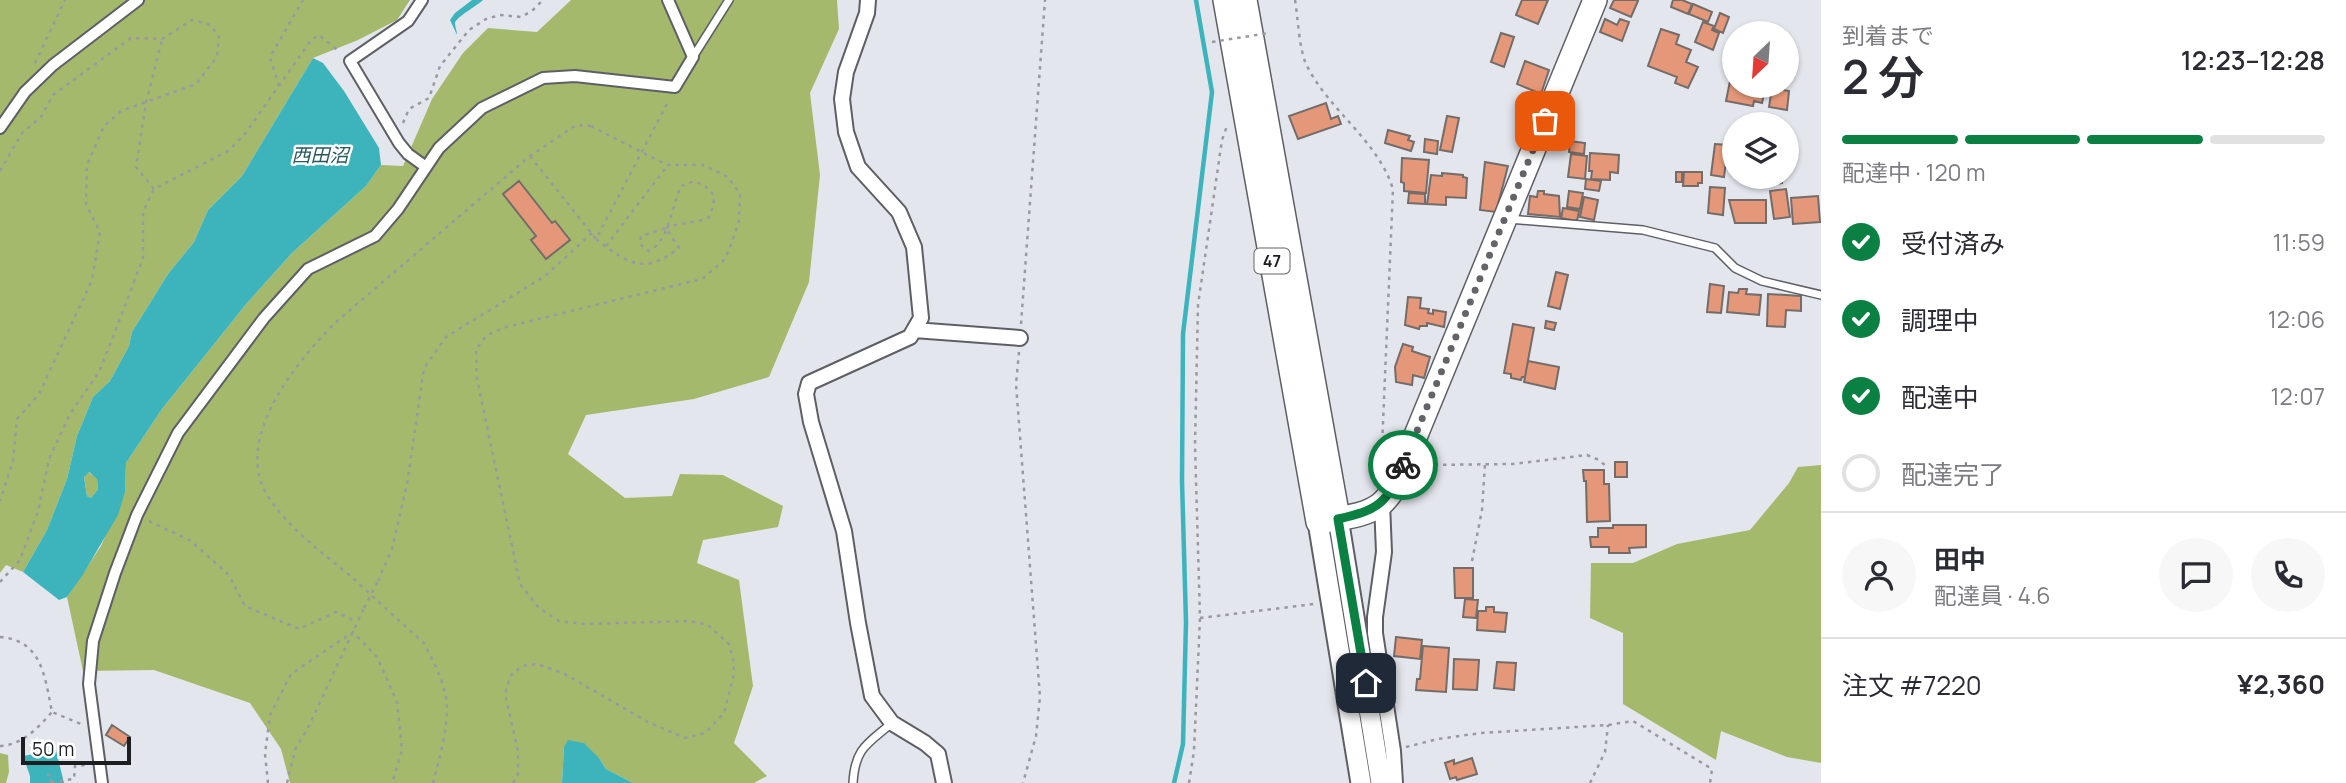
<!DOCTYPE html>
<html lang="ja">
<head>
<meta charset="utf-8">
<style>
	:root { --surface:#fff; --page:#f7f7f7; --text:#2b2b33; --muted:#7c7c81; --line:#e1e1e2; --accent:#0b8043 }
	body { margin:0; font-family:Manrope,"Noto Sans JP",sans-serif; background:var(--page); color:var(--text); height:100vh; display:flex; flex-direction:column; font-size:26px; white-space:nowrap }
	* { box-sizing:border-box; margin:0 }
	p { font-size:23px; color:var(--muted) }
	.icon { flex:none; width:38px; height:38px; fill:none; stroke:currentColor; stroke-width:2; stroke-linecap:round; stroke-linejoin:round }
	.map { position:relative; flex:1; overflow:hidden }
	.panel { display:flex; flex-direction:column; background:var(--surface); width:525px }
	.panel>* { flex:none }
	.needle { width:46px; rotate:205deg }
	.fabs { position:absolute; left:1722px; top:21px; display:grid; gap:14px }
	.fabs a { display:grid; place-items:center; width:77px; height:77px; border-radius:50%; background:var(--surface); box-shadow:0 2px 5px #0004; font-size:35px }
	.scale { position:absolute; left:21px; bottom:18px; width:110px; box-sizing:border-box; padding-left:7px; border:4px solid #1d1e21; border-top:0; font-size:19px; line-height:24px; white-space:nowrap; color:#1d1e21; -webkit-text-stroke:5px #fff; paint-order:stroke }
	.pin { position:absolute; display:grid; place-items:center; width:60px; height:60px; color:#fff; margin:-30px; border-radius:14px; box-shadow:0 4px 10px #0006 }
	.courier { position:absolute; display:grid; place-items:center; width:70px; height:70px; margin:-35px; border:5px solid #0b8043; border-radius:50%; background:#fff; color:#222; box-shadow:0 2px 9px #0007 }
	.headline em { font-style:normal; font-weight:600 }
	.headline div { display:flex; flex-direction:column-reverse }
	.headline { display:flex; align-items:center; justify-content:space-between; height:119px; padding:0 21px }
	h1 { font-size:46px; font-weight:600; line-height:52px }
	.bar { display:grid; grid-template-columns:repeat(4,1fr); gap:10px 7px; align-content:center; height:84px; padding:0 21px }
	.bar i { height:9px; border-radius:5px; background:var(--line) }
	.bar .active { background:var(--accent) }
	.bar p { grid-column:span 4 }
	.line { display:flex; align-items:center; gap:18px; padding:0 21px; border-top:2px solid var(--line) }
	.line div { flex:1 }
	.round { display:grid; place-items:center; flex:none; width:74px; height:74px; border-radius:37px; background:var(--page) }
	ol { padding:0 21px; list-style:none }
	li { display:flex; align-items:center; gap:21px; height:77px }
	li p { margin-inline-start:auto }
	li .icon { padding:7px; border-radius:50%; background:var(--accent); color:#fff; stroke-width:4 }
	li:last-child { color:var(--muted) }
	li i { width:38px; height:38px; border:4px solid var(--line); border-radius:50% }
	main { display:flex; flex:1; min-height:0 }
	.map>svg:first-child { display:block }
</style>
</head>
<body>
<main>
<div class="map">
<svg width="1821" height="783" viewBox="0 0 1821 783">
	<rect width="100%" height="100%" fill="#e4e6ed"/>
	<path fill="#a5b96d" d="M0 0H410L397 20 358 40 313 58 242 176 208 210 194 242 168 274 132 332 129 346 110 381 93 397 77 436 67 479 47 530 23 572 6 565 0 573Z
		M571 0H837L839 29 810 93 820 175 809 282 769 377 694 399 586 415 568 454 625 498 672 496 680 474 723 475 783 506 778 527 703 540 697 563 739 580 753 686 734 743 767 776 754 783H633L606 769 599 758 564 747 562 783H290L281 749 250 703 154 670 83 671 67 597 101 546 125 492 126 463 162 409 247 303 292 253 366 186 381 165 403 166 432 99 463 53 488 28 537 32Z
		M1821 465V763L1787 757 1721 731 1716 760 1623 704V633L1590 618 1591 563H1633L1677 544 1750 530 1789 483 1798 467Z
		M88 472 97 478 98 489 91 498 87 496 84 476Z
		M0 753 8 755 9 772 6 783H0Z"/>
	<path fill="#3db4bc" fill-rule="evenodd" d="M472 0H483C477 6 456 17 455 23 455 27 457 31 457 35L450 20 455 13Z
		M313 58 323 63 344 91 379 148 381 165 366 186 292 253 247 303 162 409 126 463 125 492 118 515 82 576 67 597 59 600 23 572 47 530 67 479 77 436 93 397 110 381 129 346 132 332 168 274 194 242 208 210 242 176ZM89 472 97 479 98 489 91 498 87 496 84 477Z
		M568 740 584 743 599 758 606 769 633 783H562L564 747Z
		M56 750 64 783H30V776L23 756Z"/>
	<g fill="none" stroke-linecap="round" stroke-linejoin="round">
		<path stroke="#3db4bc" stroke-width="4.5" d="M1174 783 1183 744 1186 622 1182 481 1183 334 1212 92 1196 0"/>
	</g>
	<path fill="#e59879" stroke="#736c69" stroke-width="2" d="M1522 0H1548L1538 24 1516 15Z
		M1614 0H1636L1638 1 1631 17 1610 8Z
		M1673 0H1682L1692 4 1688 14 1671 7Z
		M1693 4 1712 12 1708 22 1689 14Z
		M1720 13 1729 17 1723 33 1714 29Z
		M1605 19 1617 25 1620 19 1629 22 1622 41 1600 32Z
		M1703 22 1714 26 1712 30 1719 33 1713 50 1695 42Z
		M1661 29 1679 35 1676 44 1691 50 1686 62 1698 67 1688 88 1675 83 1677 77 1648 66Z
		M1501 33 1514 37 1504 67 1491 62Z
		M1525 61 1549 70 1541 94 1517 84Z
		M1731 76 1734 77V86H1766L1762 103 1754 101 1753 106 1726 101Z
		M1772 88 1789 91 1787 110 1769 107Z
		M1326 103 1331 119 1338 116 1341 124 1298 139 1289 116Z
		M1447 116 1459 118 1452 152 1440 150Z
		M1388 130 1410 136 1408 140 1414 142 1411 151 1385 143Z
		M1425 139 1438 141 1437 154 1424 152Z
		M1570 141 1585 143 1584 154 1569 152Z
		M1715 144 1728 145 1724 177 1711 175Z
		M1590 153 1619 155 1618 173 1610 172V180L1591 179 1592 171H1589Z
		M1571 154 1587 156 1585 179 1568 177Z
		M1402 158 1429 160 1426 193 1404 191V183L1401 182Z
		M1485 162 1508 166 1496 212 1480 210Z
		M1676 172H1682V182H1676Z
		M1684 172H1702V183H1698V186H1683Z
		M1442 173 1463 175V177L1467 178 1466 198 1446 197V205L1427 204 1431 175 1442 176Z
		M1772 177H1783L1782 183 1772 184Z
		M1586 179 1601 181 1599 191 1585 189Z
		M519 181 552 223 555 221 570 240 546 259 531 240 536 236 503 194Z
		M1710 187 1725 188 1723 215 1708 213Z
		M1786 189 1790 217 1774 219 1770 191Z
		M1538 191H1544V194L1559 196 1560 217 1528 214 1530 196 1537 197Z
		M1569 191 1583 193 1580 209 1567 207Z
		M1409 193 1425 194V204L1408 203Z
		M1818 196 1820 222 1793 224 1791 198Z
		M1584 197 1598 200 1594 220 1580 217Z
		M1729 200H1766V223H1735Z
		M1563 208 1579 211 1577 221 1561 218Z
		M1556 272 1568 275 1560 309 1548 306Z
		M1710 284 1724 286 1721 313 1707 312Z
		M1739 289H1747L1746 294 1761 295 1759 315 1727 312 1729 292 1738 293Z
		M1768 294 1801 296V311L1786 310 1785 327 1767 326Z
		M1408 297 1421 298 1420 308 1429 309 1428 313 1433 314V310L1446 312 1444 327 1427 323V326H1420L1419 329 1405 325Z
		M1546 321 1556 323 1554 330 1545 328Z
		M1513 324 1534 328 1525 377H1522L1521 380 1511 378V374L1504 373Z
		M1403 344 1413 347 1412 351 1430 357 1424 378 1413 375 1412 385 1396 382 1395 367Z
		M1528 361 1559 367 1555 389 1524 382Z
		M1615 462H1627V477H1615Z
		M1583 470H1604V484H1609L1610 521 1587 522 1586 481H1584Z
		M1613 525H1646V547L1629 548 1630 553H1609V547H1591L1590 537H1598V528H1613Z
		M1454 568H1473V598H1455Z
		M1465 599 1478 600 1476 618 1463 617Z
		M1486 607H1494V612L1507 613 1505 632 1477 630 1478 611H1486Z
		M1396 637 1422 640 1420 659 1394 656Z
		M1423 646 1449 648 1446 692 1416 690 1417 679H1420Z
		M1454 659 1479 660 1477 690 1453 689Z
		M1497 662 1516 663 1514 690 1494 688Z
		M112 725 130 737 124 746 106 735Z
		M1472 758 1477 774 1457 780 1456 777 1450 779 1445 763 1454 760V764Z"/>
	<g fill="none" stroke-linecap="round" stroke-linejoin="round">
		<g stroke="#5d5f65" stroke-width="10">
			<path id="service" d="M693 57 729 0
				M1509 219 1643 230 1715 248 1735 268 1762 281 1821 295
				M853 783C855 748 867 744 892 723"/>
		</g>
		<g stroke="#5d5f65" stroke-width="14">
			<path id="pedestrian" d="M422 0 408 21 350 61 399 143 408 154 426 167
				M0 128 25 92 53 65 138 0
				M102 783 89 684 93 641 115 573 137 515 178 433 264 318 308 269 375 236 398 209 439 148 482 108 543 78 575 76 675 87 693 57 668 0"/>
		</g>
		<g stroke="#5d5f65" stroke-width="18">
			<path id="minor" d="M868 0 867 13 846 72 842 99 846 132 858 167 899 212 914 247 921 318 910 337 809 383 806 394 811 422 844 531 858 623 872 696 892 723 925 743 938 754 944 783
				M914 330 1020 338
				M1382 503 1384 552 1375 617V633L1393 751 1395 783"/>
		</g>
		<g stroke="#5d5f65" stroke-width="23">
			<path id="secondary" d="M1338 518 1381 783
				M1318 522 1361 783"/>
		</g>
		<g stroke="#5d5f65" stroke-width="26">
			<path id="primary" d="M1225 0 1318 522C1338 518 1365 517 1381 504 1399 489 1407 456 1416 435L1595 0
				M1245 0 1338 518"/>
		</g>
		<path stroke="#999aa0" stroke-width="2.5" stroke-dasharray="3.5 5" stroke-linecap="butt" d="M1295 0C1298 18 1299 48 1306 64 1329 111 1377 139 1393 189L1381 470
			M35 63 65 0
			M279 86 270 57 303 0
			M403 123 409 109 429 98 440 66 469 30 486 19 500 15 521 17 532 11 543 0
			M530 156 596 239 669 100
			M0 171 22 133 41 117 53 95 131 38 162 39 192 20 208 24 219 35 217 57 196 84 121 111 104 126 87 165 86 204 100 232 92 280 39 394 17 419 13 461 0 501
			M154 189 136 167 146 103 162 40
			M596 239C628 263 643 276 679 248L666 228 641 236 640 244 649 251C668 243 673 203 681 186L694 181C715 190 718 196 709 217 694 224 681 222 666 228
			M606 246 668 165
			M1021 324 1045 0
			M1019 352 1016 384 1040 697 1036 736 1023 783
			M1426 465 1513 464 1587 455 1599 460 1607 467
			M149 521 191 541 229 575 245 606 299 629 336 612 357 622
			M1472 561 1482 510 1485 464
			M378 581 392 549 407 484 424 368 446 337 545 276 592 233
			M0 582 20 560 38 511 49 459 70 414 99 372 113 337 143 258V212L154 189 228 151 245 134 311 40 319 35 340 52
			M1200 618 1314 604
			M0 637C43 640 45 679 52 712L81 724
			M0 746C22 745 38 728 52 712
			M1406 747 1438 739 1481 733 1608 725 1633 721 1712 769 1710 783
			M47 775H51V782
			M51 782 74 779 75 766 86 765
			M268 783 265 754 270 715 291 674 353 632 377 657 397 702 402 750 392 783
			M287 783 296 747 307 730 364 608
			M433 783C439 760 447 732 447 708 446 684 434 662 423 642 400 622 378 601 355 580 325 554 268 515 259 475 247 421 302 356 336 322L530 156 576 125 591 126
			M513 783 518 774V751L505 694 510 676 522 666 537 664 563 673 648 722 685 738 705 733 724 713 733 678 734 663 729 644 708 625 690 621 584 624 559 621 539 608 520 584 477 379 476 349 487 335 506 327 702 279 725 259 732 242 739 221 740 194 728 177 703 165H668L659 161
			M1189 783 1194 751 1200 618 1195 445 1198 305 1222 140 1227 126
			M1590 783 1605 752 1608 725"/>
		<use href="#service" stroke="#fff" stroke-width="7"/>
		<use href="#pedestrian" stroke="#fff" stroke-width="10"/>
		<use href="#minor" stroke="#fff" stroke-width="14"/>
		<use href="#secondary" stroke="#fff" stroke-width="19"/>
		<use href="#primary" stroke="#fff" stroke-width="23"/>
		<path stroke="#999aa0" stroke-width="2.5" stroke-dasharray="3.5 5" stroke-linecap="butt" d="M1212 42 1269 33
			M591 126 659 161
			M364 608 378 581"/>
	</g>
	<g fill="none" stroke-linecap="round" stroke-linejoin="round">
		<path stroke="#636468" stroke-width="7" stroke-dasharray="0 12.6" d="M1403 465 1545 121"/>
		<path stroke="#0b8043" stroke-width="9" d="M1366 683 1338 519C1379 510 1387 503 1403 465"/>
	</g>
	<g text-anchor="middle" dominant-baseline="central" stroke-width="5" stroke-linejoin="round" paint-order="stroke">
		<rect fill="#fff" stroke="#616264" stroke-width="2" x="1254.5" y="248.5" width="35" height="25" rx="5"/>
		<g font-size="16" font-weight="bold" fill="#1d1e21">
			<text x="1272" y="261">47</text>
		</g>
		<g font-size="19" font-style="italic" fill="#28595d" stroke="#fff">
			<text x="320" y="155">西田沼</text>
		</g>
	</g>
</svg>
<div class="fabs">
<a><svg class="needle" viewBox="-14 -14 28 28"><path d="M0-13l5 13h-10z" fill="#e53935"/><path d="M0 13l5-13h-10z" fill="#7c7c81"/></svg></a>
<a><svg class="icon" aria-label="layers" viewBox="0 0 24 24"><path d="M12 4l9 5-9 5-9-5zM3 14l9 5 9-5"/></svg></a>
</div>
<div class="scale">50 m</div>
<div class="pin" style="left:1545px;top:121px;background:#ea580c"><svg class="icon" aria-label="bag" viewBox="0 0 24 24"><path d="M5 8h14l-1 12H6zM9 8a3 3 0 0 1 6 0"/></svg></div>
<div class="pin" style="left:1366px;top:683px;background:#1f2937"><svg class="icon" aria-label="home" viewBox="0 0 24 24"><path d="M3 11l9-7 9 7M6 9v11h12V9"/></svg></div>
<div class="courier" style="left:1403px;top:465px"><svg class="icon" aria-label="bike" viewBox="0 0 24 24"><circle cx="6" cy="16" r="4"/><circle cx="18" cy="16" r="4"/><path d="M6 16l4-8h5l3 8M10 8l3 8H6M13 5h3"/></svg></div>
</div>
<section class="panel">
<div class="headline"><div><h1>2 分</h1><p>到着まで</p></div><em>12:23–12:28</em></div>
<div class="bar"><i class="active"></i><i class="active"></i><i class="active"></i><i></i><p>配達中 · 120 m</p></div>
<ol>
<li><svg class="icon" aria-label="check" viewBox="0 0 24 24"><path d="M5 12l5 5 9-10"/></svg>受付済み<p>11:59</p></li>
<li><svg class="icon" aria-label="check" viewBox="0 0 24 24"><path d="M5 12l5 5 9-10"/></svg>調理中<p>12:06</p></li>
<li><svg class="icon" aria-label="check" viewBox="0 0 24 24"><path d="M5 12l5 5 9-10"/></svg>配達中<p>12:07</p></li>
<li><i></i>配達完了</li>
</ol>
<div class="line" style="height:126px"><a class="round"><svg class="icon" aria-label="person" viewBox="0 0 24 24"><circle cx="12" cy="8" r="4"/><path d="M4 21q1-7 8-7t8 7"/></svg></a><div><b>田中</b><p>配達員 · 4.6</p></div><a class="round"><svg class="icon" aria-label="chat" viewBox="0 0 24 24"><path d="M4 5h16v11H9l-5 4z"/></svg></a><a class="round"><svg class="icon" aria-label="phone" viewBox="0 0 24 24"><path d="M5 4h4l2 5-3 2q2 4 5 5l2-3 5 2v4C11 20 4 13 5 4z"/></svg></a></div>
<div class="line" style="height:91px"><div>注文 #7220</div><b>¥2,360</b></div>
</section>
</main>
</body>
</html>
